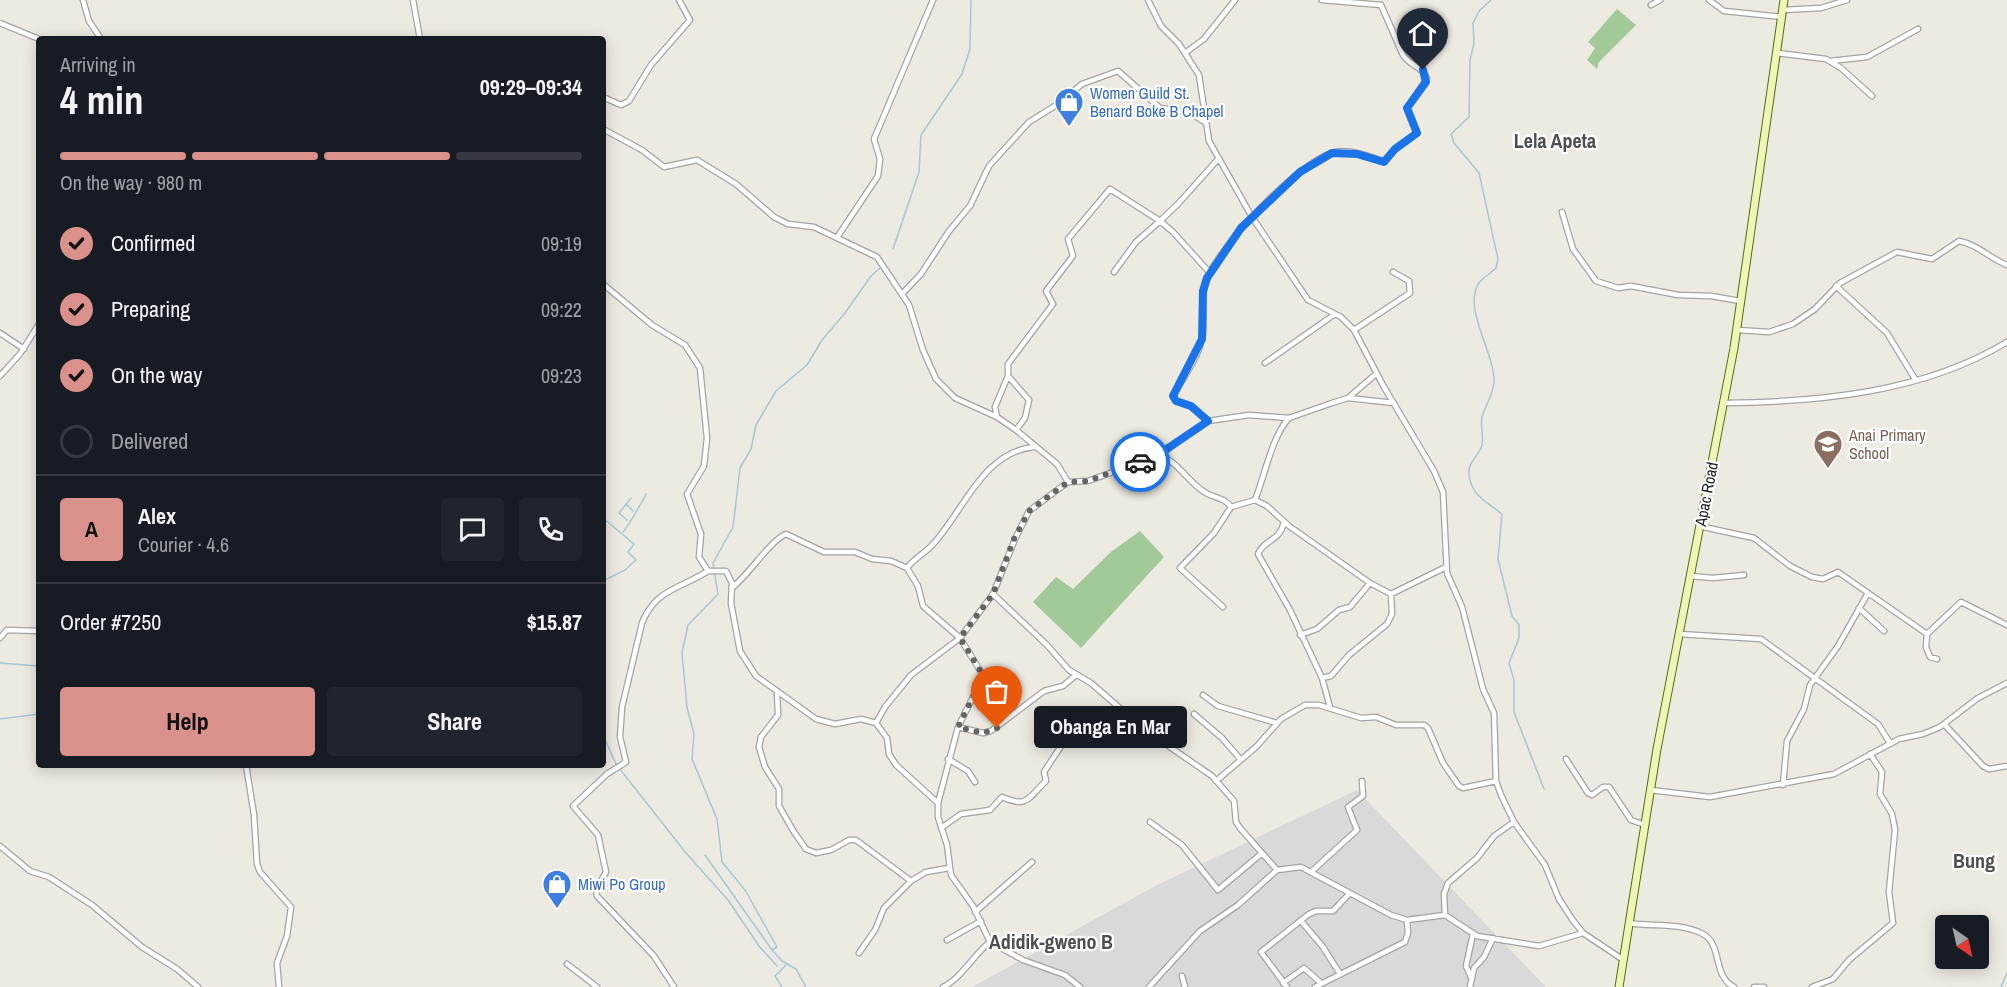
<!DOCTYPE html>
<html lang="en">
<head>
<meta charset="utf-8">
<style>
	:root { --surface:#171b24; --page:#20242c; --text:#f1f3f6; --muted:#9ea1a6; --line:#363941; --accent:#da918b }
	body { margin:0; font-family:"Archivo Narrow",sans-serif; background:var(--page); color:var(--text); height:100vh; display:flex; flex-direction:column; font-size:22px; white-space:nowrap }
	* { box-sizing:border-box; margin:0 }
	p { font-size:20px; color:var(--muted) }
	.icon { flex:none; width:33px; height:33px; fill:none; stroke:currentColor; stroke-width:2; stroke-linecap:round; stroke-linejoin:round }
	.map { position:relative; flex:1; overflow:hidden }
	.side { position:absolute; left:36px; top:36px; width:570px; height:732px; display:flex; flex-direction:column; background:var(--surface); border-radius:6px; box-shadow:0 3px 15px #0003 }
	.side>* { flex:none }
	.needle { width:39px; rotate:146deg }
	.fabs { position:absolute; left:1935px; top:915px; display:grid; gap:12px }
	.fabs a { display:grid; place-items:center; width:54px; height:54px; border-radius:6px; background:var(--surface); box-shadow:0 3px 15px #0003; font-size:30px }
	.pin { position:absolute; display:grid; place-items:center; width:51px; height:51px; color:#fff; margin:-62px -26px; border-radius:50% 50% 50% 0; rotate:-45deg; box-shadow:0 0 6px #0007 }
	.pin .icon { rotate:45deg }
	.courier { position:absolute; display:grid; place-items:center; width:60px; height:60px; margin:-30px; border:4px solid #1a73e8; border-radius:50%; background:#fff; color:#222; box-shadow:0 2px 8px #0007 }
	.bubble { position:absolute; height:42px; border-radius:6px; background:var(--surface); box-shadow:0 3px 15px #0003; font-size:20px; font-weight:700; line-height:42px; text-align:center }
	.headline em { font-style:normal; font-weight:700 }
	.headline div { display:flex; flex-direction:column-reverse }
	.headline { display:flex; align-items:center; justify-content:space-between; height:102px; padding:0 24px }
	h1 { font-size:39px; font-weight:700; line-height:45px }
	.bar { display:grid; grid-template-columns:repeat(4,1fr); gap:9px 6px; align-content:center; height:72px; padding:0 24px }
	.bar i { height:8px; border-radius:4px; background:var(--line) }
	.bar .current { background:var(--accent) }
	.bar p { grid-column:span 4 }
	.line { display:flex; align-items:center; gap:15px; padding:0 24px; border-top:2px solid var(--line) }
	.line div { flex:1 }
	.round { display:grid; place-items:center; flex:none; width:63px; height:63px; border-radius:6px; background:var(--page) }
	ol { padding:0 24px; list-style:none }
	li { display:flex; align-items:center; gap:18px; height:66px }
	li p { margin-inline-start:auto }
	li .icon { padding:6px; border-radius:50%; background:var(--accent); color:#111; stroke-width:4 }
	li:last-child { color:var(--muted) }
	li i { width:33px; height:33px; border:3px solid var(--line); border-radius:50% }
	.action { display:flex; gap:12px; margin-top:auto; padding:12px 24px }
	.action a { flex:1; height:69px; border-radius:6px; background:var(--accent); color:#111; font-size:24px; font-weight:700; line-height:69px; text-align:center }
	.action a+a { background:var(--page); color:var(--text) }
	.map>svg:first-child { display:block }
</style>
</head>
<body>
<div class="map">
<svg width="2007" height="987" viewBox="0 0 2007 987">
	<rect width="100%" height="100%" fill="#edeae2"/>
	<path fill="#dad9d9" d="M1357 790 1546 987H972L1157 885Z"/>
	<path fill="#a2ca98" d="M1617 9 1636 25 1599 62 1597 69 1587 60 1595 48 1588 42Z
		M1140 531 1164 557 1081 648 1033 602 1056 577 1073 589 1112 551Z"/>
	<g fill="none" stroke-linecap="round" stroke-linejoin="round">
		<path stroke="#a3c8d9" stroke-width="1.5" d="M1491 0 1479 11 1473 23 1474 43 1470 60 1469 117 1451 134 1454 143 1479 173 1498 259 1496 268C1491 273 1482 278 1479 283 1462 308 1495 353 1494 382 1493 395 1486 404 1482 417 1480 426 1484 436 1482 445 1480 455 1468 461 1469 473 1470 495 1487 502 1502 514L1498 559 1512 616 1519 625V638L1509 663 1514 680V712L1544 789
			M893 249 919 172 921 135 962 74 970 49 971 0
			M626 504 633 511
			M603 518 634 544 628 552 636 560 625 570 603 581
			M627 520 619 513 631 498
			M623 532C627 528 645 497 646 494
			M0 663 39 666
			M0 719 39 714
			M603 735 616 764
			M619 768 686 853 728 900 759 946 777 966
			M705 855 772 950 782 961 796 969 806 987
			M772 950 777 947 745 890 722 862 717 819 692 759 694 734 687 707 682 653 688 625 718 594 713 563 733 527 740 468 751 449 756 425 776 391 807 365 822 340 845 313 871 276 881 267
			M782 987 775 976 786 965
			M2001 987 2007 973"/>
		<g stroke="#a3a3a3" stroke-width="7">
			<path id="minor" d="M83 0 89 21 101 39
				M413 0 420 39
				M1148 0 1161 26 1179 44 1199 75 1209 141 1252 217 1308 300 1341 317 1354 330 1384 387 1434 471 1443 492 1447 573 1462 607 1483 689 1494 713 1496 781 1501 795 1514 822 1545 865 1559 899 1572 919 1583 933 1622 959
				M1322 0 1381 5
				M1709 0 1724 11 1782 17
				M1651 5 1660 0
				M1783 10 1821 8 1847 0
				M0 23 39 39
				M1185 53 1204 39 1235 0
				M1777 53 1826 59 1841 68 1872 96
				M1830 61 1867 57 1918 29
				M603 97 621 105 629 101 651 65 690 20 679 0
				M603 129 642 150 664 167 697 160 736 184 774 217 788 224 814 227 877 257 909 305 923 350 936 379 955 398 997 417 1016 430 1057 464 1068 482
				M1562 212 1573 249 1596 281 1618 288 1631 286 1678 295 1711 296 1740 301
				M838 236 878 176 880 159 874 139 933 0
				M1114 272 1136 242 1160 221 1173 232 1210 273
				M603 284 652 325 685 345 700 368 707 438 704 466 687 494 701 534 699 557 708 571H726L732 583 731 603 740 651 756 676 816 719 835 724 861 719 876 723 887 738 889 754 896 765 938 803
				M1836 286 1887 333 1915 379
				M902 294 921 274 949 231 970 206 989 166 1029 122 1058 104 1082 84 1118 71 1160 108 1188 112 1205 122
				M1354 330 1410 293 1409 281 1393 272
				M1737 330 1769 332 1793 324 1815 309 1840 283 1897 252 1932 259 1959 241C1979 245 1989 258 2007 265
				M0 333 24 349
				M1265 363 1335 314
				M0 376 20 354 39 324
				M1008 376 1029 400 1025 418 1016 430
				M1348 398 1394 403
				M1723 403C1818 402 1923 393 2007 342
				M997 417 995 407 1008 376V364L1053 304 1046 291 1073 256 1068 239 1110 189 1160 221 1178 204 1219 158
				M1208 421 1192 407 1176 401 1173 396C1183 378 1198 358 1202 339 1206 319 1199 298 1207 279 1220 245 1299 161 1335 152 1350 149 1371 156 1384 162L1395 149 1417 133 1407 108 1427 78C1422 66 1410 66 1403 55L1381 5
				M1158 455C1180 462 1187 482 1206 493 1216 499 1224 497 1231 507
				M1068 482 1029 511 1015 539 993 594 960 638 986 680 975 693 958 727 938 803V817L947 845 951 875 973 906 990 942 1023 960 1065 975 1080 987
				M1068 482 1088 481 1152 458 1208 421 1249 415 1289 418 1332 403 1348 398 1376 374
				M1255 500C1265 475 1272 436 1289 418
				M1284 522C1280 542 1264 539 1258 554L1290 610 1322 678
				M1699 526 1754 538 1790 566 1812 577 1823 579 1838 572 1927 634 1961 602 2007 625
				M1690 576 1713 578 1744 575
				M733 587C750 573 771 540 786 534L824 552H855L872 559 891 561 907 568
				M993 594 1047 645 1069 670 1091 683 1122 710 1143 723 1167 745 1212 776 1234 801 1236 822 1240 828 1277 870 1301 867 1391 915 1407 920 1445 915 1477 936 1539 946 1583 933
				M1223 607 1180 568 1214 533 1231 507 1255 500 1267 506 1289 526 1370 583 1391 594 1446 567
				M1859 608 1884 631
				M1679 634 1761 639 1878 724 1890 743
				M1927 634 1926 647 1930 657 1937 659
				M1300 635 1317 629 1339 610 1350 607 1370 583
				M0 638 7 630 39 631
				M777 691 778 715 761 737 759 747 765 767 779 789V806L794 832 806 849 816 853 831 850 849 840H856L911 881 926 872 949 868
				M1203 695 1218 706 1277 723
				M1330 707 1322 678 1331 676 1349 655 1387 624 1392 614 1391 594
				M1194 714 1222 738 1241 760
				M876 723 885 707 911 675 960 638 923 606 918 586 907 568C914 558 926 553 934 543 964 510 983 452 1034 447
				M1944 724 1983 766 1989 769 2007 766
				M958 727 983 733 991 731 1044 691 1063 686 1076 675
				M948 759 968 771 975 782
				M1566 759 1588 793 1592 795 1603 787H1609L1631 820 1645 825
				M246 765 254 815 257 864 260 872 291 907 287 936 277 963 279 987
				M1216 781 1256 747 1281 719 1305 705H1319L1361 718 1376 717 1396 725H1424L1428 728 1443 763 1459 786 1463 788 1496 781
				M1783 785 1787 741 1804 709 1810 685 1838 646 1868 593
				M1650 790 1710 797 1834 774 1899 739 1923 734 1940 727 1978 698 2007 683
				M1150 822 1182 845 1218 890 1261 854
				M941 828 961 814 990 810 1002 797C1028 808 1027 799 1046 781L1044 772 1069 734
				M0 846 30 871 49 877 92 905 142 947 177 969 198 987
				M1311 872 1357 830 1348 807 1363 796 1362 781
				M975 912 1032 862
				M1445 915 1444 894 1448 883 1477 858 1494 836 1514 822
				M1301 921 1323 947 1340 974
				M1629 923C1653 927 1680 922 1703 934 1723 945 1712 976 1734 987
				M947 940 981 921
				M859 953 875 930 884 908 911 881
				M567 964 597 987
				M1182 976 1185 987
				M1471 977 1466 966 1473 934
				M1283 983 1304 968 1321 983
				M674 987 654 956 597 896 596 890 606 872 598 835 573 806 607 774 626 762 620 737 622 707 642 623C655 589 682 588 708 571
				M943 987C962 978 973 955 990 942
				M1149 987 1200 931 1238 905 1277 870
				M1287 987 1261 952 1309 914 1316 911H1333L1349 894
				M1315 987 1405 942 1408 933 1407 920
				M1470 987 1474 968 1484 957 1493 938
				M1754 987H1764
				M1812 987 1833 979 1849 960 1893 923 1889 892 1895 830 1892 814 1880 794 1882 772 1870 754"/>
		</g>
		<g stroke="#596b0a" stroke-width="9">
			<path id="secondary" d="M1619 987 1657 749 1734 348 1784 0"/>
		</g>
		<use href="#minor" stroke="#fff" stroke-width="4.5"/>
		<use href="#secondary" stroke="#edf6b6" stroke-width="7"/>
	</g>
	<g fill="none" stroke-linecap="round" stroke-linejoin="round">
		<path stroke="#656461" stroke-width="6" stroke-dasharray="0 10.8" d="M997 728 983 733 958 727 975 693 986 680 960 638 993 594 1014 539 1029 511 1068 482 1088 481 1140 462"/>
		<path stroke="#1a73e8" stroke-width="8" d="M1140 462 1161 453 1208 421 1191 406 1176 401 1173 396 1202 339 1203 291 1207 278 1241 228 1300 172 1332 153 1357 154 1384 162 1395 149 1417 133 1407 108 1426 82 1423 70"/>
	</g>
	<defs>
		<g id="shop-pin" transform="scale(1.5)"><path d="M0 17L-7.5 6A9.5 9.5 0 1 1 7.5 6Z" fill="#3f7fe0" stroke="#fff"/><path d="M-5-2.5h2.3a2.7 3.5 0 0 1 5.4 0H5L5.5 6h-11ZM-1.5-2.5h3a1.5 2.3 0 0 0-3 0Z" fill="#fff"/></g>
		<g id="school-pin" transform="scale(1.5)"><path d="M0 17L-7.5 6A9.5 9.5 0 1 1 7.5 6Z" fill="#8d6e63" stroke="#fff"/><path d="M0-5L7-2L0 1L-7-2ZM-4 1L0 2.5L4 1V4Q0 6-4 4Z" fill="#fff"/></g>
	</defs>
	<g fill-rule="evenodd">
		<use href="#shop-pin" x="1069" y="102"/>
		<use href="#school-pin" x="1828" y="444"/>
		<use href="#shop-pin" x="557" y="884"/>
	</g>
	<g text-anchor="middle" dominant-baseline="central" stroke-width="4.5" stroke-linejoin="round" paint-order="stroke">
		<g font-size="16" fill="#366cbe" stroke="#fff" text-anchor="start">
			<text x="1090" y="93">Women Guild St.<tspan x="1090" dy="18">Benard Boke B Chapel</tspan></text>
			<text x="578" y="884">Miwi Po Group</text>
		</g>
		<g font-size="16" fill="#785e54" stroke="#fff" text-anchor="start">
			<text x="1849" y="435">Anai Primary<tspan x="1849" dy="18">School</tspan></text>
		</g>
		<g font-size="16" fill="#1c1c1c" stroke="#fff">
			<text transform="translate(1706 494) rotate(-79)">Apac Road</text>
		</g>
		<g font-size="20" font-weight="bold" fill="#4f4f4f" stroke="#fff">
			<text x="1555" y="140">Lela Apeta</text>
			<text x="1974" y="860">Bung</text>
			<text x="1051" y="941">Adidik-gweno B</text>
		</g>
	</g>
</svg>
<div class="fabs">
<a><svg class="needle" viewBox="-14 -14 28 28"><path d="M0-13l5 13h-10z" fill="#e53935"/><path d="M0 13l5-13h-10z" fill="#9ea1a6"/></svg></a>
</div>
<div class="pin" style="left:997px;top:728px;background:#ea580c"><svg class="icon" aria-label="bag" viewBox="0 0 24 24"><path d="M5 8h14l-1 12H6zM9 8a3 3 0 0 1 6 0"/></svg></div>
<div class="pin" style="left:1423px;top:70px;background:#1f2937"><svg class="icon" aria-label="home" viewBox="0 0 24 24"><path d="M3 11l9-7 9 7M6 9v11h12V9"/></svg></div>
<div class="courier" style="left:1140px;top:462px"><svg class="icon" aria-label="car" viewBox="0 0 24 24"><path d="M5 17H2v-5l4-1 3-4h7l3 4 3 1v5h-3M9 17h6M6 11h13"/><circle cx="7" cy="17" r="2"/><circle cx="17" cy="17" r="2"/></svg></div>
<div class="bubble" style="left:1034px;top:706px;width:153px">Obanga En Mar</div>
<section class="side">
<div class="headline"><div><h1>4 min</h1><p>Arriving in</p></div><em>09:29–09:34</em></div>
<div class="bar"><i class="current"></i><i class="current"></i><i class="current"></i><i></i><p>On the way · 980 m</p></div>
<ol>
<li><svg class="icon" aria-label="check" viewBox="0 0 24 24"><path d="M5 12l5 5 9-10"/></svg>Confirmed<p>09:19</p></li>
<li><svg class="icon" aria-label="check" viewBox="0 0 24 24"><path d="M5 12l5 5 9-10"/></svg>Preparing<p>09:22</p></li>
<li><svg class="icon" aria-label="check" viewBox="0 0 24 24"><path d="M5 12l5 5 9-10"/></svg>On the way<p>09:23</p></li>
<li><i></i>Delivered</li>
</ol>
<div class="line" style="height:108px"><b class="round" style="background:var(--accent);color:#111">A</b><div><b>Alex</b><p>Courier · 4.6</p></div><a class="round"><svg class="icon" aria-label="chat" viewBox="0 0 24 24"><path d="M4 5h16v11H9l-5 4z"/></svg></a><a class="round"><svg class="icon" aria-label="phone" viewBox="0 0 24 24"><path d="M5 4h4l2 5-3 2q2 4 5 5l2-3 5 2v4C11 20 4 13 5 4z"/></svg></a></div>
<div class="line" style="height:78px"><div>Order #7250</div><b>$15.87</b></div>
<div class="action"><a>Help</a><a>Share</a></div>
</section>
</div>
</body>
</html>
